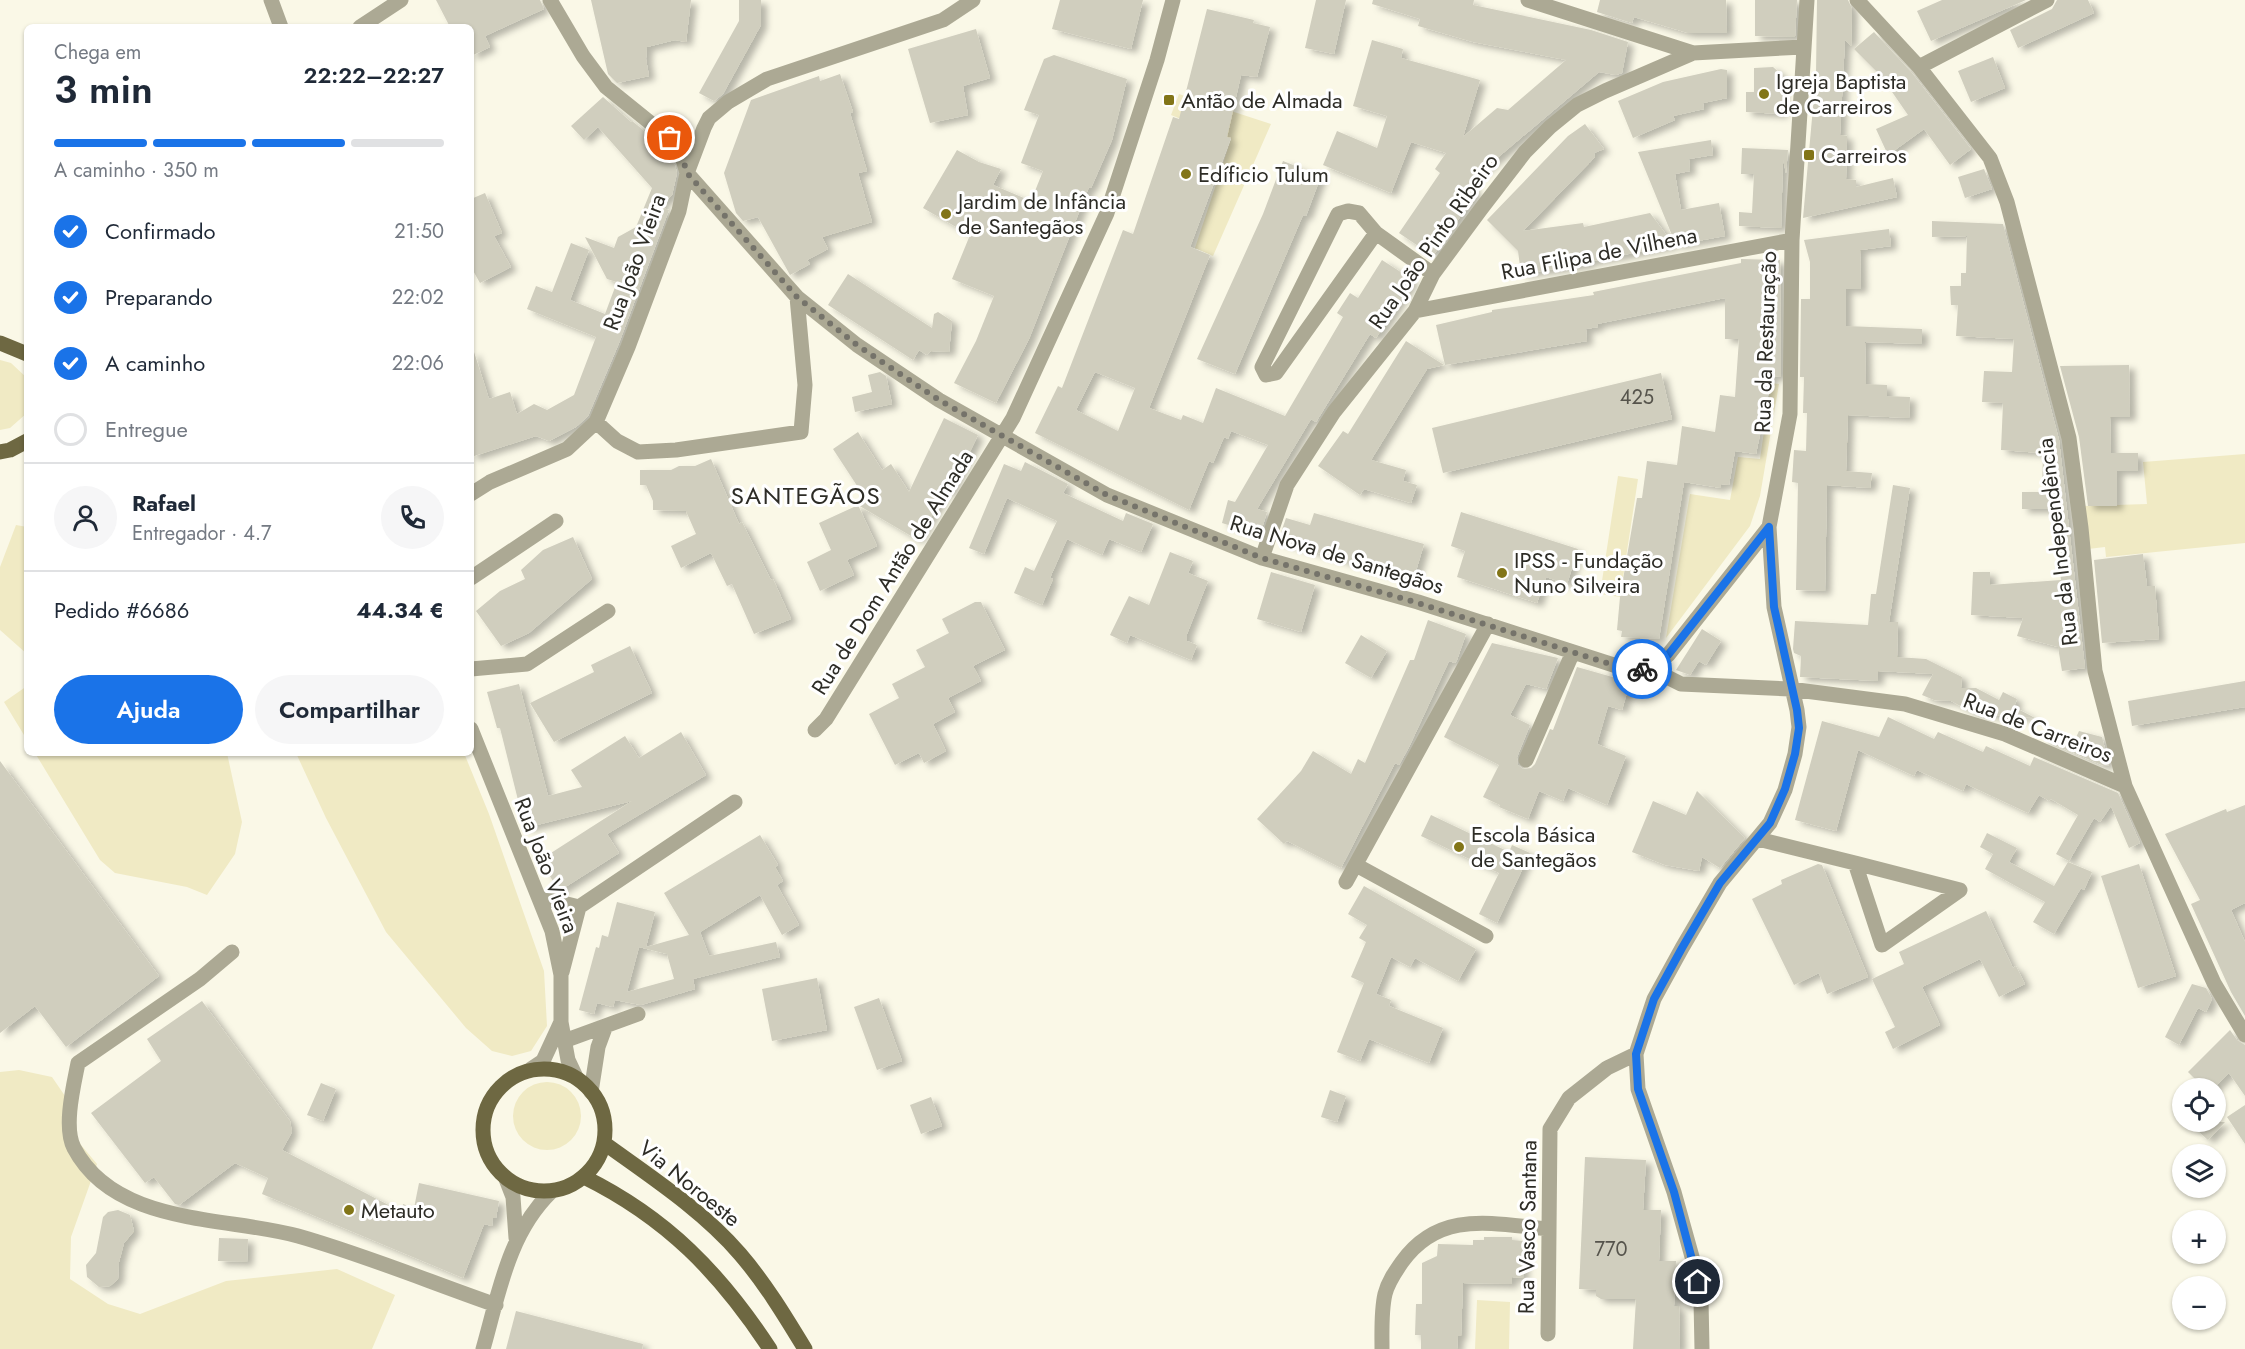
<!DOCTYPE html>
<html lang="pt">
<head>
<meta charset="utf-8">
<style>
	:root { --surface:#fff; --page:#f6f6f7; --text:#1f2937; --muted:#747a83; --line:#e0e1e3; --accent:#1a73e8 }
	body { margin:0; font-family:Jost,sans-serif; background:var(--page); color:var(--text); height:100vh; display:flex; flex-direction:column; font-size:22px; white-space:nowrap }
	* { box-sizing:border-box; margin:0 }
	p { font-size:20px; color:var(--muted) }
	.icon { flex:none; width:33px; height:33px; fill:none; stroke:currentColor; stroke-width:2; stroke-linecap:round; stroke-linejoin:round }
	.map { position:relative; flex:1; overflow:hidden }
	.sheet { position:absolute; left:24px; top:24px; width:450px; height:732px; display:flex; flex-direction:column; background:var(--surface); border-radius:9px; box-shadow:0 2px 4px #0004 }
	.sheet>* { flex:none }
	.tools { position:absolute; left:2172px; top:1078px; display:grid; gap:12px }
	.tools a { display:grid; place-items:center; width:54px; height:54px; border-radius:50%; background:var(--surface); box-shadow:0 2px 4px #0004; font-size:30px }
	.pin { position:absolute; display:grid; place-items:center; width:51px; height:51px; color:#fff; margin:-26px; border:3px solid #fff; border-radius:50%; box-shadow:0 2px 6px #0007 }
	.courier { position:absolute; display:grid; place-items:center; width:60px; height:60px; margin:-30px; border:4px solid #1a73e8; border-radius:50%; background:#fff; color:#222; box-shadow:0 2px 8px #0007 }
	.overview em { font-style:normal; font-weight:600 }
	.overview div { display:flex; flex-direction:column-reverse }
	.overview { display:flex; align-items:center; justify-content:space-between; height:102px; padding:0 30px }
	h1 { font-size:39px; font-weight:600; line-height:45px }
	.bar { display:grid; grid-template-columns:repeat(4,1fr); gap:9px 6px; align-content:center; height:72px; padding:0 30px }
	.bar i { height:8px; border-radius:4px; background:var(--line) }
	.bar .active { background:var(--accent) }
	.bar p { grid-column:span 4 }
	.line { display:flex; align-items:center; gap:15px; padding:0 30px; border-top:2px solid var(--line) }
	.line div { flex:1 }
	.round { display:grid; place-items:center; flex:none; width:63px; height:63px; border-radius:32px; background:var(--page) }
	ol { padding:0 30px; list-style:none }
	li { display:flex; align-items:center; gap:18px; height:66px }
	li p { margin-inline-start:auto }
	li .icon { padding:6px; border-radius:50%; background:var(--accent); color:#fff; stroke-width:4 }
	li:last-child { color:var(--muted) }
	li i { width:33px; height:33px; border:3px solid var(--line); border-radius:50% }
	.cta { display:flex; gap:12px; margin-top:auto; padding:12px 30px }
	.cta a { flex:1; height:69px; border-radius:36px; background:var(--accent); color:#fff; font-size:24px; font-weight:600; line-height:69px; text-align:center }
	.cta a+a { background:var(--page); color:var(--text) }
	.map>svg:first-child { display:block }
</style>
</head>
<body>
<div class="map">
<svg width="2245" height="1349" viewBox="0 0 2245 1349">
	<defs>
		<filter id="shadow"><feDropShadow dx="6" dy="4" stdDeviation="3" flood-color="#0004"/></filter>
	</defs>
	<rect width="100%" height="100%" fill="#faf8e7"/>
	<path fill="#f0eac4" d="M1179 94 1271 124 1213 256 1195 248 1231 139 1171 115Z
		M0 360 11 363 27 378V413L10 428 0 430Z
		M1771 383 1779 384 1760 496 1750 526 1666 638 1690 494 1730 500 1738 457 1760 459Z
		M2245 454V543L2106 557 2105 547 2088 549 2084 506 2147 504 2143 462Z
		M1618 476 1638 479 1620 597 1600 594Z
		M16 525 27 527V654L0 630V567Z
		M27 686V740L4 702Z
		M35 753H227L242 822 235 854 207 895 187 887 115 873 100 860Z
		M296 753H464L489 814 544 971 547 1026 531 1051 512 1056 492 1051 466 1028 386 932 326 818Z
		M19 1070 52 1077 76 1112V1139L97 1164 71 1237 70 1279 108 1304 140 1314 226 1281 337 1269 395 1295 372 1349H0V1072Z
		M513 1116a34 34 0 1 1 68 0a34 34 0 1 1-68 0Z
		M1477 1300 1510 1302 1509 1349H1475Z"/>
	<path fill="#d0cebe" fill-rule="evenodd" filter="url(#shadow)" d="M436 0H540L544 9 485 36 490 47 471 56V27H450Z
		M591 0H691L686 42 675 40 647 47 646 59 649 76 617 83 608 74Z
		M739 0H761V25L723 94 714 101 699 93 739 21Z
		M1060 0H1143L1131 49 1052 29Z
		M1316 0H1346L1334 54 1305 48Z
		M1373 0H1474L1473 5 1591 30 1628 42 1622 73 1616 75 1599 72 1470 181 1476 194 1433 256 1399 233 1440 173 1435 169 1446 153 1411 142 1391 193 1323 165 1337 131 1377 148 1387 116 1353 106 1372 40 1403 49 1401 58 1480 80 1463 137 1497 108 1508 110 1566 60 1473 42 1418 26 1420 19 1372 4Z
		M1600 0H1726L1727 33H1688L1634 17 1632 23 1597 12Z
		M1755 0H1797L1795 37 1755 36Z
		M1817 0H1848L1852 9 1851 46 1845 40 1840 135 1847 136 1846 179 1856 180V187L1893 178 1897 197 1803 218 1816 74Z
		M1942 0H2026L1931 41 1917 11Z
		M2057 0H2088L2094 13 2018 48 2010 30 2052 9Z
		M1207 9 1254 20 1253 23 1270 27 1257 77 1241 75 1227 137 1231 138 1190 247 1210 255 1149 408 1181 420 1183 415 1203 423 1216 388 1285 416 1343 317 1337 313 1350 293 1358 298 1382 260 1413 280 1376 338 1370 334 1316 422 1311 419 1257 509 1267 512 1260 535 1222 523 1228 500 1235 502 1268 445 1231 431 1228 439 1224 437 1213 463 1209 461 1189 510 1035 433 1058 386 1062 388 1123 230 1133 234 1173 117 1179 119ZM1095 372 1135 388 1118 431 1076 410Z
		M976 29 990 78 963 86 968 115 930 123 908 49Z
		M1874 32 1912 73 1971 149 1950 165 1924 129 1888 155 1876 129 1908 115 1890 89 1892 87 1854 49Z
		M1054 55 1127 79 1112 140 1091 188 1089 187 1029 339 996 403 954 383 976 341 994 296 952 279 970 235 923 208 957 150 979 162 1001 169 993 185 1031 201 1043 171 1021 163 1039 115 1024 110 1044 59Z
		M1993 57 2005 88 1971 102 1958 71Z
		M1773 67 1782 75V114L1746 112V92H1754V68Z
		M1721 69 1727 70V98L1703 103 1704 109 1673 116 1675 120 1633 138 1618 101 1663 82Z
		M840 74 853 112 850 113 867 171 858 173 872 222 822 237 828 249 807 260 810 264 790 275 758 217 743 221 736 213 724 173 751 100 819 76 820 81Z
		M603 97 631 122 632 121 642 129 675 165 677 173 672 195 659 207 669 210 619 343 588 416 576 427 549 441 536 436 471 457V352H474L489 399 510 392 517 414 534 404 547 410 574 395 596 337 527 309 536 286 552 292 571 243 589 250 570 300 605 314 617 282 607 279 585 237 614 248 618 237 636 227 652 188 598 127 584 140 571 126Z
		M1585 124 1604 149 1594 153 1595 157 1523 231 1583 223 1584 227 1650 213 1674 245 1588 262 1589 264 1521 274 1518 251 1487 220 1568 136Z
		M1711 140 1713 155 1689 159 1690 171 1675 174 1681 210 1719 203 1725 236 1676 245 1638 152Z
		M1742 148 1788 150 1786 173 1783 159 1781 228 1739 226V212L1752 213 1754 174H1741Z
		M1283 161 1321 176 1306 216 1303 215 1235 374 1197 359 1263 214Z
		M1984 169 1992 189 1965 198 1958 177Z
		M485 193 502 233 494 236 511 267 480 283 471 267V199Z
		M1932 221 2003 224 2059 440 2085 668 2062 671 2058 647 2017 636 2023 618 1971 615 1973 572H1990V585L2061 580 2051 509H2022V492H2042L2043 453 2001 450 2003 403 1982 402 1984 371 2012 372 2014 339 1956 336 1958 305H1951L1950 286H1961V273H1966L1967 236 1932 237Z
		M1889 229 1891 246 1860 250 1861 289H1846V326L1922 329V344L1865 342 1866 384 1887 385V396L1910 397 1909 418 1848 415 1846 471 1872 473 1870 488 1827 485 1825 591 1796 590 1798 483 1792 482 1794 450 1806 451 1807 413H1803L1804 377H1800L1801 299H1810V262L1804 240Z
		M1741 259 1780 260 1781 377 1772 376 1756 454 1735 451 1729 485 1721 484V488L1684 482 1659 639 1621 637 1622 631 1617 630 1620 597 1637 498H1642L1647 461 1677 465 1682 426 1715 432 1720 395 1735 397 1739 339H1725V298L1597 324 1598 327 1586 329 1587 341 1445 365 1436 325 1492 312V310L1594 295 1593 292 1741 263Z
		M848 274 932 328 934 314 938 312 952 321 949 352 931 351 927 355 919 350 913 360 828 305Z
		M1406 341 1444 365 1427 369 1371 460 1406 470 1403 481 1417 485 1411 503 1364 489 1360 495 1318 466 1343 431 1348 434Z
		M2129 365 2130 417H2110L2111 453H2138V471H2117V506H2088L2079 437 2060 366Z
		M880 372 886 376 892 404 855 412 852 397 872 392 868 375Z
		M1661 373 1672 419 1443 473 1432 428Z
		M944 418 978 435 950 493 946 491 918 540 858 505 877 546 847 560 854 575 820 591 807 562 831 550 819 523 867 501 833 449 858 432 882 470 891 464 909 492Z
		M711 459 739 524 742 522 771 580 773 579 791 619 754 634 732 584 727 586 711 553 681 568 671 546 696 534 686 511 653 510V501L646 485H640V470H671L679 466H695Z
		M1025 462 1068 484 1063 493 1123 521 1126 513 1153 524 1141 552 1109 539 1102 555 1067 539 1050 578 1053 579 1042 605 1014 593 1025 567 1034 571 1057 521 1007 498 984 554 969 548 1004 464 1021 471Z
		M1893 485 1910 488 1889 622H1898L1897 657 1926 659 1962 677 1961 688H1976L1999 700 2003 692 2017 699 2014 707 2035 718 1976 714 1951 701 1934 700 1922 695 1933 674 1878 671V681L1800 677 1801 656 1794 653 1793 649 1795 621 1868 625 1871 594H1876Z
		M1461 512 1578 549 1567 584 1546 577 1537 603 1457 577 1465 551 1451 546Z
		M1314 513 1424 544 1413 581 1278 541 1286 518 1310 525Z
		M573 537 592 579 529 633 501 646 476 611 500 591 525 579 521 570 543 550Z
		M1170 552 1193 561 1188 573 1208 581 1187 634V641L1197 645 1191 660 1130 635 1127 643 1110 635 1129 596 1149 605Z
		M2143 554 2147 586H2155L2159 639 2102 643 2094 560Z
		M1271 572 1315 585 1301 632 1257 619Z
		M975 602H981L1005 650 973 666 981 681 948 698 955 712 933 724 946 751 924 763 919 753 895 765 869 714 899 698 892 684 925 667 916 650 949 633 942 619Z
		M1428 620 1466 634 1457 660 1455 663 1449 661 1409 747 1399 765 1395 763 1341 868 1287 841 1284 844 1257 819 1301 771 1313 751 1351 774 1358 759 1365 763 1410 660H1414Z
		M1702 629 1721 641 1706 665 1699 661 1690 675 1676 670Z
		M1361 635 1387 651 1371 678 1345 663Z
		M1492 643 1558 658 1546 689 1526 684 1510 715 1530 725 1517 757 1518 765 1523 769 1531 768 1535 764 1550 729 1553 730 1577 667 1630 682 1622 710 1608 706 1597 744 1626 756 1607 805 1568 788 1563 801 1539 791 1528 819 1499 807 1500 805 1483 797 1499 765 1444 737Z
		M630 646 652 693 554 742 530 703 594 672 591 665Z
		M2245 681V707L2132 726 2128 701Z
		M519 684 548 796 582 787 571 770 625 736 639 758 681 732 706 775 607 834 619 853 559 891 540 860 632 801 525 828 500 728H497L487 692Z
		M1888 717 1934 739 1938 732 1983 752 1986 746 2030 766 2034 757 2118 793 2140 843 2129 848 2111 806 2100 822 2094 818 2069 861 2056 854 2078 815 2051 799 2049 801 2039 795 2028 813 1966 784 1963 791 1917 770 1914 776 1858 750 1836 831 1795 820 1822 721 1879 737Z
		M2079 731 2102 737 2109 765 2104 766 2043 740 2046 734 2072 746Z
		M0 761 159 976 66 1047 35 1006 0 1033Z
		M1697 791 1745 838 1720 868 1702 857 1699 871 1665 865 1632 852 1653 801 1686 815Z
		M2245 805V903L2231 910 2245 942V1016L2231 992 2191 904 2200 900 2165 834 2226 809 2227 812Z
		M1431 815 1509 852 1512 845 1530 853 1497 923 1479 914 1499 873 1421 836Z
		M1987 833 2017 848 2009 862 2054 886 2068 862 2092 872 2084 890 2081 888 2054 934 2033 922 2045 902 1985 869 1993 854 1980 847Z
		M760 835 778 865 775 867 783 881 777 885 799 925 782 935 760 895 700 932 709 956 776 942 780 957 693 979 695 989 641 1005 615 1000 613 1007 597 1003 594 1014 579 1010 596 947 599 948 602 935 608 937 617 902 655 912 646 947 689 935 664 893ZM639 947 667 954 674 979 627 992Z
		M1818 864 1822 865 1868 977 1827 994 1819 973 1794 985 1752 899 1782 884 1781 880Z
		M2139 864 2176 976 2138 988 2101 876Z
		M1364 886 1476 949 1458 981 1415 958 1410 967 1391 957 1376 994 1391 1000 1389 1006 1443 1028 1429 1063 1369 1039 1360 1061 1337 1052 1364 983 1351 977 1366 942 1359 938 1367 925 1348 914Z
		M1986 911 2013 968 2016 966 2025 984 1999 997 1980 959 1922 987 1940 1025 1893 1049 1885 1032 1895 1027 1872 979 1904 964 1899 952Z
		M817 978 827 1030 772 1041 762 989Z
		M2192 984 2206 988 2212 999 2206 1012 2198 1008 2179 1045 2165 1037Z
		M879 998 902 1061 877 1070 854 1007Z
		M202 1001 290 1121 292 1132 282 1150 402 1212 403 1204 414 1208 419 1183 499 1201 496 1218H493L492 1226 484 1224 463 1278 262 1194 268 1178 235 1163 179 1205 175 1204 154 1177 145 1183 91 1113 161 1061 147 1039Z
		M2230 1030 2237 1040 2245 1045V1096L2229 1073 2213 1089H2205L2188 1072Z
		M321 1083 336 1089 323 1121 307 1115Z
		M1330 1090 1346 1096 1337 1122 1321 1117Z
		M931 1097 942 1126 921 1134 910 1105Z
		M2245 1105V1144L2227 1117Z
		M2188 1122H2225L2208 1140Z
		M1585 1157 1646 1160 1643 1210H1661L1659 1261H1676L1674 1306H1679L1680 1349H1633L1636 1299H1601L1596 1296V1290L1579 1289Z
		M118 1210 130 1215 134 1231 124 1243 119 1262 118 1279 110 1286 99 1287 87 1277 86 1265 96 1253 103 1217 108 1212Z
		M1484 1237H1512V1240L1524 1241 1523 1278 1512 1277V1284L1463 1283 1461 1336H1458L1457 1349H1421V1335H1415L1416 1304H1422V1263L1437 1256 1438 1244 1473 1245V1240H1484Z
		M219 1238 248 1239 247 1262 218 1261Z
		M516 1311 643 1344 642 1349H506Z"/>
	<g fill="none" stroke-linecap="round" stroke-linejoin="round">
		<path stroke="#aca994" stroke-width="15" d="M271 0 281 27
			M550 0 583 56 606 87 679 146 687 173 797 297 857 345 939 400 1107 495 1262 558 1418 602 1626 669H1651L1668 655 1769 527
			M1528 0 1693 53
			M1857 0 1919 67 1990 158 2007 202 2069 438 2081 528 2095 671 2125 786 2214 983 2245 1035
			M360 27 401 0
			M1919 67 2047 0
			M1376 233 1276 373 1266 375 1262 367 1338 214 1348 211 1359 213 1376 233 1433 274
			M1415 311 1792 240
			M596 422 617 441 638 452 676 450 801 432 805 385 797 297
			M471 494 490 482 567 449 596 422 628 347 679 211 687 173 704 128 709 118 728 102 767 79 943 20 973 0
			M1262 558 1287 485 1334 412 1415 311 1433 274 1481 209 1525 152 1550 127 1577 105 1605 91 1693 53 1803 47
			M471 578 556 521
			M471 669 527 664 608 611
			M1651 669 1681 684 1790 689 1905 704 2005 734 2125 786
			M471 729 552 931 561 975V1022L568 1060 576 1077
			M815 730 826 719 1013 418 1107 213 1157 60 1173 0
			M1526 760 1573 652
			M1758 839 1855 863 1882 945 1960 890 1855 863
			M1356 865 1486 936
			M1346 882 1488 624
			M539 897 579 907 562 972
			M579 907 735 802
			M232 952 200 979 78 1063C74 1084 63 1127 74 1148 115 1226 225 1216 298 1236 365 1255 430 1282 496 1305
			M564 1041 638 1014
			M531 1069 543 1061 561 1022
			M591 1092 598 1047 605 1028
			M506 1179 513 1197 516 1238
			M1548 1334 1550 1129 1569 1098 1607 1068 1636 1054
			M483 1349C499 1293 508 1234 551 1192
			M1382 1349C1382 1332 1381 1311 1385 1294 1388 1282 1395 1272 1402 1262 1440 1209 1493 1224 1549 1229
			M1702 1349 1701 1300 1694 1264 1674 1192 1638 1089 1636 1054 1654 999 1682 948 1720 883 1770 823 1785 790 1795 754 1799 727 1797 710 1774 607 1769 527 1790 414 1792 240 1807 0"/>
		<path stroke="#6e6842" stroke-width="15" d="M0 343 27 354
			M0 452 10 450 27 441
			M483 1130a61 61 0 1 1 122 0a61 61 0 1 1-122 0Z
			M604 1143C651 1177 702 1210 740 1254 765 1283 785 1316 805 1349
			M584 1177C667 1218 720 1273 770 1349"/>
	</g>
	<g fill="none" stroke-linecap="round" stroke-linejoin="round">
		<path stroke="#75736a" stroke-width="6" stroke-dasharray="0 10.8" d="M670 138 679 146 687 173 797 297 857 345 939 400 1107 495 1262 558 1418 603 1626 669H1642"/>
		<path stroke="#1a73e8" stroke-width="8" d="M1642 669H1651L1668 655 1769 527 1774 607 1797 710 1799 728 1795 754 1785 789 1770 823 1720 883 1682 948 1654 999 1636 1054 1638 1089 1674 1192 1698 1282"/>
	</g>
	<g fill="#827518" stroke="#fff" stroke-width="2">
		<circle cx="1764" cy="94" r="6"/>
		<rect x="1163" y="94" width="12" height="12" rx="3"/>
		<rect x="1803" y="149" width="12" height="12" rx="3"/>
		<circle cx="1186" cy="174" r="6"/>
		<circle cx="946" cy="214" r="6"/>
		<circle cx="1502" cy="573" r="6"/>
		<circle cx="1459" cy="847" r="6"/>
		<circle cx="349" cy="1210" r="6"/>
	</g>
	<g text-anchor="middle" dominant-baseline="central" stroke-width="6" stroke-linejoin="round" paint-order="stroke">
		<g font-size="20" fill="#56544c">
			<text x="1637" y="397">425</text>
			<text x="1611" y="1249">770</text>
		</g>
		<g font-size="22" fill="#2d2c26" stroke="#fff" text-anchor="start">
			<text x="1776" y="81">Igreja Baptista<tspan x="1776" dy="25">de Carreiros</tspan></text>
			<text x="1181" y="100">Antão de Almada</text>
			<text x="1821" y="155">Carreiros</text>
			<text x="1198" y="174">Edíficio Tulum</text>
			<text x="958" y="201">Jardim de Infância<tspan x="958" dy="25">de Santegãos</tspan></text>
			<text x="1514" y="560">IPSS - Fundação<tspan x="1514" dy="25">Nuno Silveira</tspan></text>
			<text x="1471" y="834">Escola Básica<tspan x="1471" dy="25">de Santegãos</tspan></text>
			<text x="361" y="1210">Metauto</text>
		</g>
		<g font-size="22" fill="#2d2c26" stroke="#fff">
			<text transform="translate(1433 241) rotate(-55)">Rua João Pinto Ribeiro</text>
			<text transform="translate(1599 253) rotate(-11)">Rua Filipa de Vilhena</text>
			<text transform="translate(634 262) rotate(-70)">Rua João Vieira</text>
			<text transform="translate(1765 342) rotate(-88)">Rua da Restauração</text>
			<text transform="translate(2057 542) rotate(-97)">Rua da Independência</text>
			<text transform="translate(1337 554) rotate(17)">Rua Nova de Santegãos</text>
			<text transform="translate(892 572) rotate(-58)">Rua de Dom Antão de Almada</text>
			<text transform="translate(2038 727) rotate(21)">Rua de Carreiros</text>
			<text transform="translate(547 865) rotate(69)">Rua João Vieira</text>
			<text transform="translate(690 1183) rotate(39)">Via Noroeste</text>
			<text transform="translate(1527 1227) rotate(-89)">Rua Vasco Santana</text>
		</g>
		<g font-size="24" letter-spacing="1.5" fill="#2d2c26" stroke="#fff">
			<text x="806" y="495">SANTEGÃOS</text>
		</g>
	</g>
</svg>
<div class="tools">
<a><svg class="icon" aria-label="locate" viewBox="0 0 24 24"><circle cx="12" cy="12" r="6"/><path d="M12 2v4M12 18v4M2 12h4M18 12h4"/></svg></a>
<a><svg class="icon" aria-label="layers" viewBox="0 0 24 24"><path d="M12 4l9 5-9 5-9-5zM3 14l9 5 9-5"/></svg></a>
<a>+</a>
<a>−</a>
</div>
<div class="pin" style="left:670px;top:138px;background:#ea580c"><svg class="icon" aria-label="bag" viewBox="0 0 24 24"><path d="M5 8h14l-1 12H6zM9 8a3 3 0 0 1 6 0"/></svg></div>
<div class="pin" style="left:1698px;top:1282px;background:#1f2937"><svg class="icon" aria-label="home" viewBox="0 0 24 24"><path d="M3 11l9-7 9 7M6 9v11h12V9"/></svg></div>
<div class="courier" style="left:1642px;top:669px"><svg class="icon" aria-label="bike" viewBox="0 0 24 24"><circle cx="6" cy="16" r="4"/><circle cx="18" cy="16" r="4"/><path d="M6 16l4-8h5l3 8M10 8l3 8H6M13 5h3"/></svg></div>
<section class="sheet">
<div class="overview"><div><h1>3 min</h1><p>Chega em</p></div><em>22:22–22:27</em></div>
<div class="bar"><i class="active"></i><i class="active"></i><i class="active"></i><i></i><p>A caminho · 350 m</p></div>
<ol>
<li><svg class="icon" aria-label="check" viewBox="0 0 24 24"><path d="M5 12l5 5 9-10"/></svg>Confirmado<p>21:50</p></li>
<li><svg class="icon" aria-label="check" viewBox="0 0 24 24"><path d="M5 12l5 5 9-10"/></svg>Preparando<p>22:02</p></li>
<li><svg class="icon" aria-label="check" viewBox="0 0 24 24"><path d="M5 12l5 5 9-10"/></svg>A caminho<p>22:06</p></li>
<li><i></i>Entregue</li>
</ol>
<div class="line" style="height:108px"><a class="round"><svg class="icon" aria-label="person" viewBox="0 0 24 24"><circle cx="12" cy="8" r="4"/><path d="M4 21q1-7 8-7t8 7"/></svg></a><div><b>Rafael</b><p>Entregador · 4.7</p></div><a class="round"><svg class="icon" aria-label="phone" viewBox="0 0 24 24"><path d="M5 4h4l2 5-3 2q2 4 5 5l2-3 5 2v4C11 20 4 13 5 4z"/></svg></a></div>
<div class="line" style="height:78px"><div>Pedido #6686</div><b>44.34 €</b></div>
<div class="cta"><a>Ajuda</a><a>Compartilhar</a></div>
</section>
</div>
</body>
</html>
